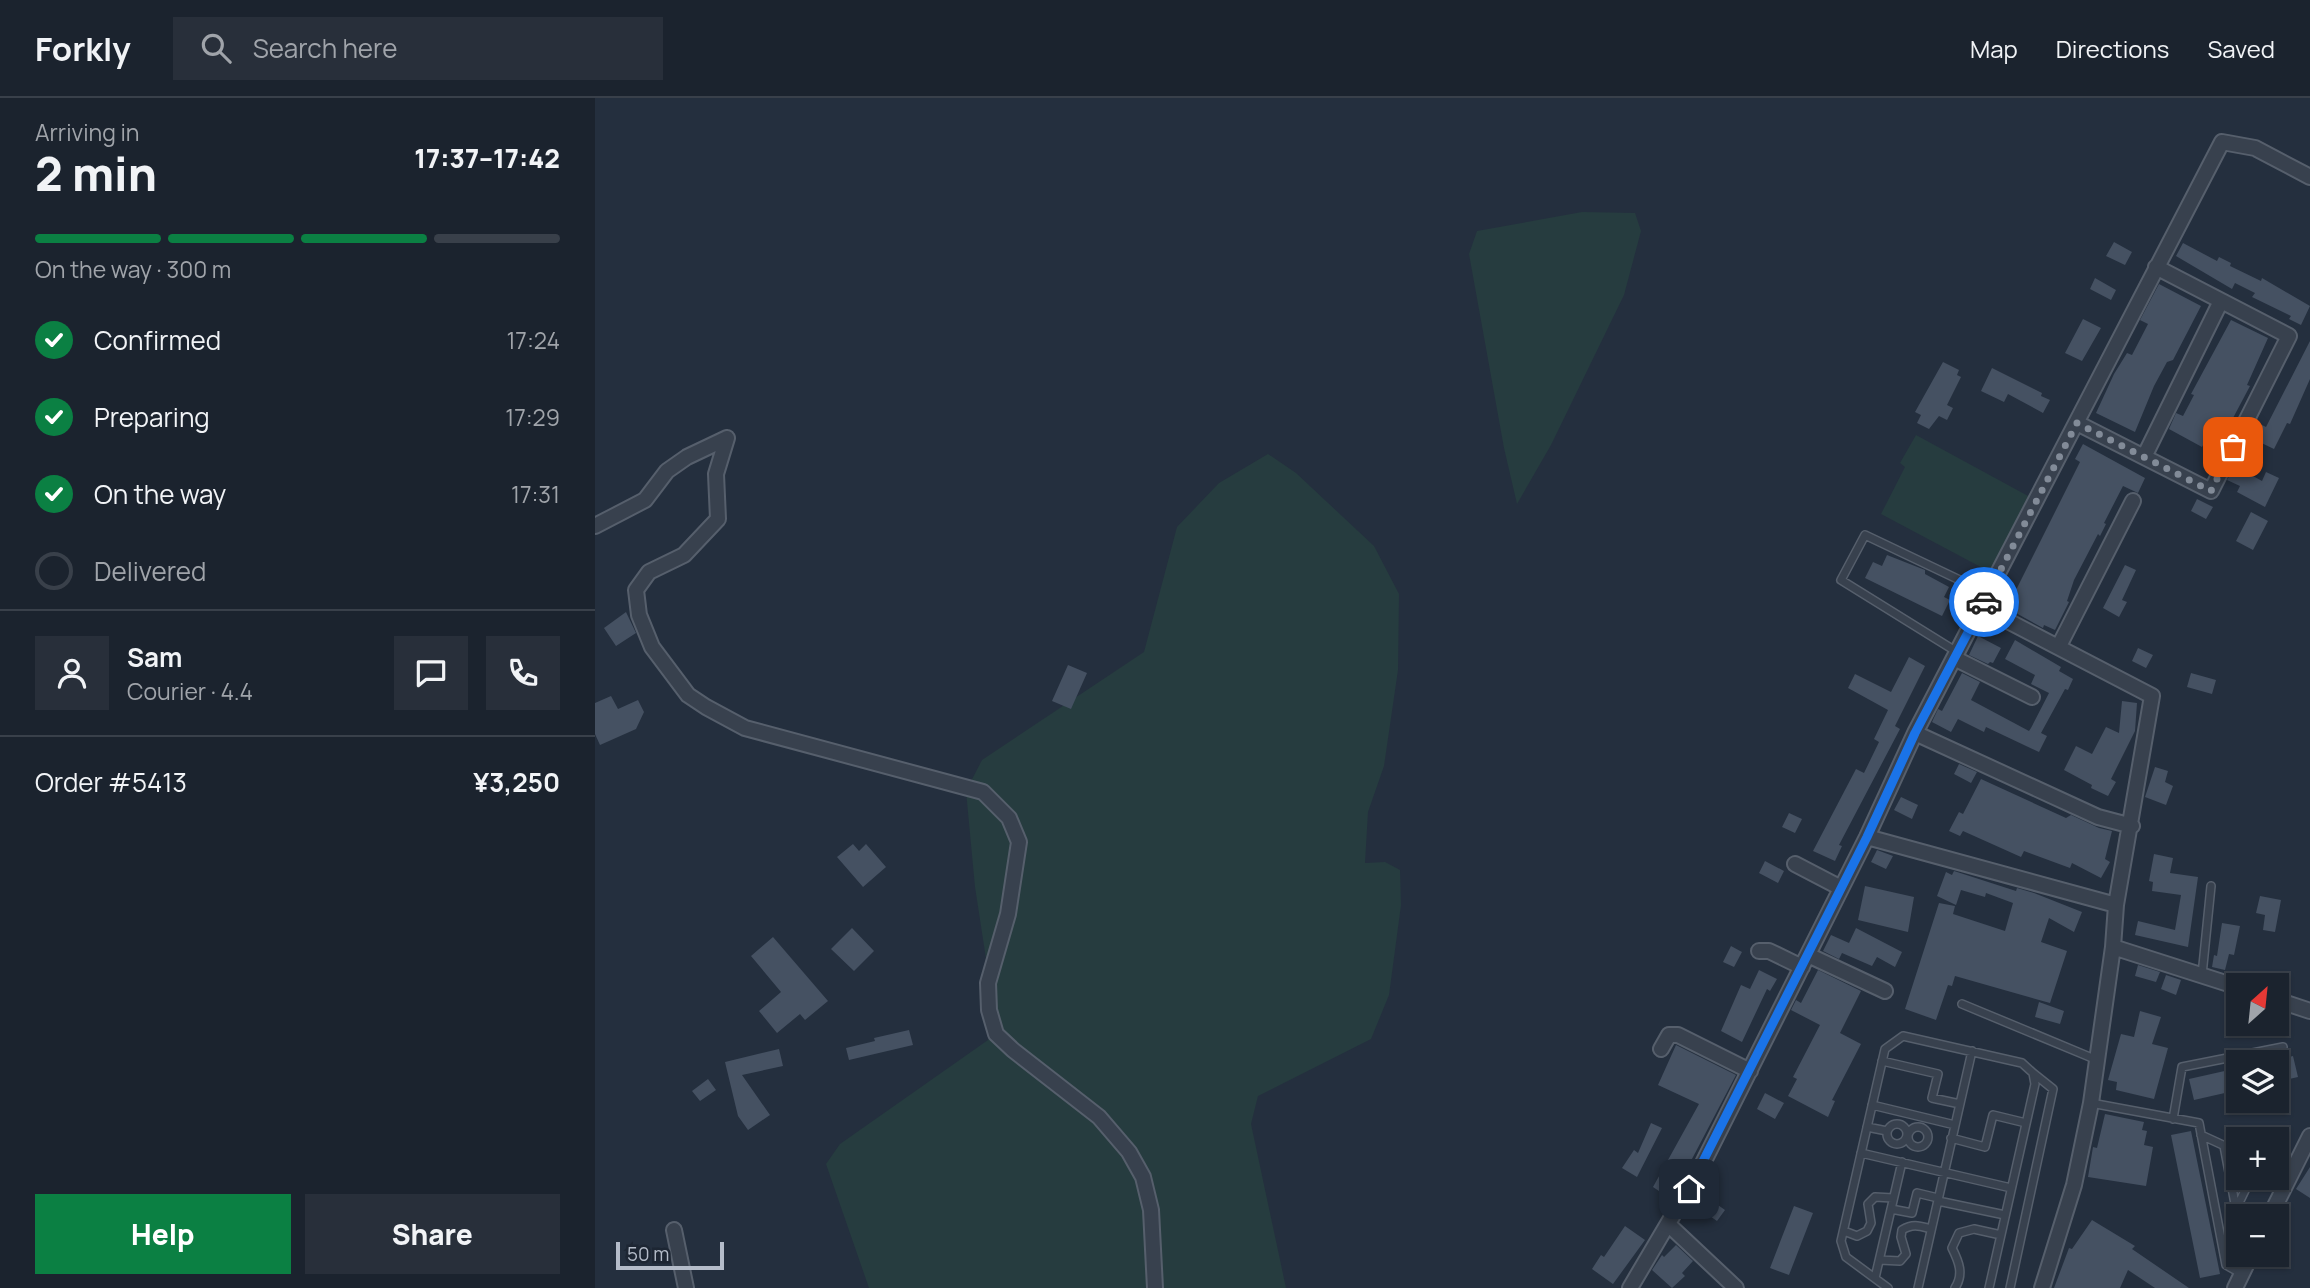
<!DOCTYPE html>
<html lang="en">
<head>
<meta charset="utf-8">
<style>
	:root { --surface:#1b232e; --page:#282f3a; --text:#f1f3f6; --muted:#a0a4aa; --line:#39404a; --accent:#0b8043 }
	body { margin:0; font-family:Manrope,sans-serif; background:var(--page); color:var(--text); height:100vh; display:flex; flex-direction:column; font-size:26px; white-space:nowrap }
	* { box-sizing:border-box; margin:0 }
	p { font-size:23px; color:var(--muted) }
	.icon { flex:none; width:38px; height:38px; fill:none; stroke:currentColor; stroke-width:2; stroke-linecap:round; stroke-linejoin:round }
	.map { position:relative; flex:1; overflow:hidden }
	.side { display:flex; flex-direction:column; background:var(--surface); width:595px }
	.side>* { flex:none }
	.needle { width:46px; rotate:27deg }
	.buttons { position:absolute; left:1631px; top:875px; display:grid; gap:14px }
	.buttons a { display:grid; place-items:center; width:63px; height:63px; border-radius:0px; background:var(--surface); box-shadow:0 2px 5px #0004,0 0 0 2px var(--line); font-size:35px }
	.scale { position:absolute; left:21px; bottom:18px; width:108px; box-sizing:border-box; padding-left:7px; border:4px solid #b4bcc9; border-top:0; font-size:19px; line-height:24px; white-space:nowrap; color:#b4bcc9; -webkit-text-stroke:5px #1d2633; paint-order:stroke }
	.pin { position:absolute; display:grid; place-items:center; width:60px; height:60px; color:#fff; margin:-30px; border-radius:14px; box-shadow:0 4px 10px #0006 }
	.courier { position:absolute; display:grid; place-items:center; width:70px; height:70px; margin:-35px; border:5px solid #1a73e8; border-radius:50%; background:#fff; color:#222; box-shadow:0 2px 9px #0007 }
	.headline em { font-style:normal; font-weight:800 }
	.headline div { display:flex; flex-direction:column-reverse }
	.headline { display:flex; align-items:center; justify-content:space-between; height:119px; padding:0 35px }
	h1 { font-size:46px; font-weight:800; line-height:52px }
	.bar { display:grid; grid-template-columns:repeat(4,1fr); gap:10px 7px; align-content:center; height:84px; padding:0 35px }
	.bar i { height:9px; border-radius:5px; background:var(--line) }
	.bar .current { background:var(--accent) }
	.bar p { grid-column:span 4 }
	.line { display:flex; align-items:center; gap:18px; padding:0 35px; border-top:2px solid var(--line) }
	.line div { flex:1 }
	.round { display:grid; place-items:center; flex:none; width:74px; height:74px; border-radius:0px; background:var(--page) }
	ol { padding:0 35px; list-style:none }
	li { display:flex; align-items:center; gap:21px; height:77px }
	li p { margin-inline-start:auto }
	li .icon { padding:7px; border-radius:50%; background:var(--accent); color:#fff; stroke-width:4 }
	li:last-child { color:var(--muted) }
	li i { width:38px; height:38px; border:4px solid var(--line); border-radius:50% }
	.cta { display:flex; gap:14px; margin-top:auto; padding:14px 35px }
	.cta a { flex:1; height:80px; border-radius:0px; background:var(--accent); color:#fff; font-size:28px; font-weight:800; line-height:80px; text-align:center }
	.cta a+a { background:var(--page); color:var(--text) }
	header { display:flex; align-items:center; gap:42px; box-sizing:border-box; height:98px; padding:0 35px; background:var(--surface); border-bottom:2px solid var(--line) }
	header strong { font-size:33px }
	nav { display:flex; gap:38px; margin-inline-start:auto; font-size:24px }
	.search { width:490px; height:63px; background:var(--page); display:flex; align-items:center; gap:18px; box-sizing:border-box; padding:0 24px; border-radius:0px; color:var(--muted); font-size:26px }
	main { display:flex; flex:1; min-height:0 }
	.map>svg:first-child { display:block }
</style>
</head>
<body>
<header>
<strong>Forkly</strong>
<div class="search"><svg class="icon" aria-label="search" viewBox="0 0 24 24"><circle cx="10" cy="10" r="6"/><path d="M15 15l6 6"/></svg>Search here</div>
<nav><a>Map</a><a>Directions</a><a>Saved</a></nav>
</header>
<main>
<section class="side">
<div class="headline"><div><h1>2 min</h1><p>Arriving in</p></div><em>17:37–17:42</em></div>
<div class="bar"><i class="current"></i><i class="current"></i><i class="current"></i><i></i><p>On the way · 300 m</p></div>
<ol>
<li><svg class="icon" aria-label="check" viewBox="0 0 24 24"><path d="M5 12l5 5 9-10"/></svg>Confirmed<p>17:24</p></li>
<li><svg class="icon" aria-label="check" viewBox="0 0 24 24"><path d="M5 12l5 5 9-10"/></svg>Preparing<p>17:29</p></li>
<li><svg class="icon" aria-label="check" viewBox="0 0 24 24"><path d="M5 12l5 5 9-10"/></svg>On the way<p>17:31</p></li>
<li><i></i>Delivered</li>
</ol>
<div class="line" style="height:126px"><a class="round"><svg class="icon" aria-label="person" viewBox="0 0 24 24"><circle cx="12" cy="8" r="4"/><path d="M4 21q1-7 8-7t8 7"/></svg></a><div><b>Sam</b><p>Courier · 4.4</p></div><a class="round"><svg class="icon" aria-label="chat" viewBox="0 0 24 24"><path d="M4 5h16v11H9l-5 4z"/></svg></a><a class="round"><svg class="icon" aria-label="phone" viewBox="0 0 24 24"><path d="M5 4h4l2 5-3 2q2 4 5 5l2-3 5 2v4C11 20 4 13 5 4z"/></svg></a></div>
<div class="line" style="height:91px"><div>Order #5413</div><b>¥3,250</b></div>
<div class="cta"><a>Help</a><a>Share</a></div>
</section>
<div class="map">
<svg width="1715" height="1190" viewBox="0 0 1715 1190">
	<rect width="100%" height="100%" fill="#242f3e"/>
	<path fill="#263c3f" d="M987 114 1040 115 1046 133 1029 197 956 347 922 406 909 350 874 156 882 133Z
		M1321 337 1435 399 1397 475 1286 416 1310 369 1305 365Z
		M673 356 701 375 779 448 804 496 803 572 789 668 773 714 770 765 790 764 805 772 806 807 794 897 776 941 663 998 656 1026 691 1190H274L231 1066 245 1046 393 942 401 926 380 789 371 693 387 662 549 554 582 429 624 385Z"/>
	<path fill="#455162" d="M1519 144 1537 154 1530 167 1511 158Z
		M1588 145 1622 163 1624 159 1636 165 1635 168 1666 183 1667 180 1715 208 1706 227 1694 221 1696 218 1657 199 1660 195 1640 185 1637 191 1581 158Z
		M1500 180 1521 192 1516 202 1495 191Z
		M1564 186 1606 208 1578 262 1572 264 1559 288 1540 334 1501 315 1519 276 1532 255 1537 257 1553 226 1545 222Z
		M1488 221 1506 230 1487 263 1470 255Z
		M1636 222 1673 240 1652 287 1655 288 1638 320 1632 329 1621 324 1607 349 1574 331 1581 315 1588 318 1599 297 1596 296Z
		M1715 243V281L1695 326 1692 325 1679 351 1656 340 1663 325 1671 329Z
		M1348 264 1364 272 1362 277 1366 279 1352 307 1358 310 1352 322 1344 318 1334 331 1322 325 1326 317 1320 314Z
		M1397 270 1447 295 1446 298 1455 302 1448 315 1413 296 1409 304 1386 293Z
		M1488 346 1550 380 1543 395 1528 388 1509 425 1511 426 1505 438 1503 436 1479 482 1472 503 1474 504 1460 532 1449 527 1448 530 1412 510 1485 364 1480 361Z
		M1640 368 1667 383 1671 374 1684 380 1670 409 1642 394 1645 388 1632 382Z
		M1602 401 1618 409 1611 421 1596 413Z
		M1656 414 1673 423 1658 452 1641 443Z
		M1292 457 1330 472V476L1354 489 1349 499 1355 502 1347 518 1270 480 1278 464 1287 468Z
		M1530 467 1541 472 1527 502 1532 504 1524 519 1508 510Z
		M31 514 41 535 21 548 9 530Z
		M1383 538 1406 550 1398 565 1395 564 1393 566 1374 557Z
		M1420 542 1466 569 1464 573 1478 581 1473 592 1470 591 1446 635 1452 638 1444 654 1391 629 1389 634 1363 621 1356 634 1337 624 1343 611 1347 613 1367 575 1385 584 1376 602 1434 633 1436 630 1454 595 1436 586 1440 577 1410 561Z
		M1543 550 1558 557 1551 570 1537 563Z
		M1314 559 1330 568 1300 628 1305 631 1244 747 1247 748 1240 763 1218 753 1261 671 1269 675 1284 644 1279 641 1293 612 1253 590 1260 576 1296 594Z
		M473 567 492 575 476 611 457 603Z
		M1596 575 1621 582 1617 596 1592 589Z
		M16 598 23 611 43 602 49 614 41 631 5 647 0 636V605Z
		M1527 603 1542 605 1540 633 1516 681 1521 684 1513 698 1496 690 1497 687 1469 672 1481 648 1497 656 1511 629 1524 635Z
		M1364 666 1382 674 1376 685 1359 676Z
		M1560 669 1573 673 1570 684 1578 688 1571 707 1550 699Z
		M1386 681 1471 720 1476 717 1504 730 1517 733 1510 761 1515 764 1506 780 1477 765 1475 770 1429 753 1426 759 1368 733 1365 738 1354 733 1364 714 1368 716Z
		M1306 699 1323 707 1317 721 1299 712Z
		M1194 715 1207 721 1200 735 1187 729Z
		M258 746 264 753 271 746 291 769 268 789 242 759Z
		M1282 752 1298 758 1291 771 1276 764Z
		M1559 756 1578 760 1575 775 1603 779 1593 849 1540 837 1543 823 1580 832 1586 797 1557 793 1558 784 1554 783Z
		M1170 763 1189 773 1183 785 1164 775Z
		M1359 773 1421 793 1422 790 1439 795 1487 814 1479 834 1454 820 1446 844 1472 853 1455 905 1360 878 1357 888 1353 887 1341 922 1310 911 1344 805 1360 808 1358 816 1410 833 1418 805 1391 795 1390 799 1366 792 1361 807 1342 798 1351 774 1357 777Z
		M1270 788 1319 799 1313 834 1263 822Z
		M1665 798 1686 802 1680 834 1668 832 1670 817 1661 815Z
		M1627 825 1645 828 1639 857 1634 856 1630 872 1617 869 1619 857 1622 858Z
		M257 830 279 853 259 873 236 851Z
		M1261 830 1307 854 1300 869 1282 859 1277 868 1247 855 1244 861 1228 853 1236 837 1254 845Z
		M178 839 233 903 210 922 205 916 182 935 164 913 186 894 156 858Z
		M1136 848 1147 854 1139 869 1128 864Z
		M1543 867 1565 874 1561 884 1540 878Z
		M1164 872 1182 881 1175 893 1172 891 1147 944 1126 933 1146 887 1155 891Z
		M1223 872 1266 893 1245 935 1266 946 1237 1002 1240 1003 1233 1019 1193 998 1202 981 1198 979 1225 927 1196 912 1201 902 1206 905Z
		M1571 877 1586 882 1581 897 1566 891Z
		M1444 904 1469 913 1465 926 1440 919Z
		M1545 913 1566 919 1557 946 1573 950 1559 1001 1521 992 1522 984 1513 982 1526 936 1539 939Z
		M314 932 318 947 254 962 251 950 280 943 279 940Z
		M1081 947 1141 977 1076 1101 1058 1089 1104 1006 1063 987Z
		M184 951 188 968 147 977 175 1017 153 1032 143 1018 130 964Z
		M1698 958 1703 979 1682 984V962Z
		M1643 970V992L1599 1002 1594 981Z
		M113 981 121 992 105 1003 97 993Z
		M1170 995 1189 1005 1180 1021 1162 1011Z
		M1510 1016 1549 1024 1547 1032 1552 1033 1549 1047 1558 1049 1551 1088 1493 1079 1498 1049 1502 1050Z
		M1056 1025 1067 1030 1042 1079 1027 1070 1039 1052 1043 1055Z
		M1659 1028 1686 1041H1653Z
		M1596 1033 1625 1176 1605 1180 1576 1037Z
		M1715 1069V1100L1701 1091Z
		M1103 1093 1130 1112 1122 1123 1096 1105Z
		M1199 1108 1218 1115 1194 1177 1175 1170Z
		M1497 1122 1540 1148 1537 1151 1594 1190H1560L1533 1172 1525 1190H1459L1474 1150 1477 1151Z
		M1030 1128 1050 1142 1018 1186 997 1171 1006 1157 1009 1159Z
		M1081 1147 1098 1163 1087 1175 1090 1178 1077 1190 1057 1172 1067 1157 1069 1159Z"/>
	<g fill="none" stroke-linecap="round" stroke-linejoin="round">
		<g stroke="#565f6c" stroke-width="10">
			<path id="service" d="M1362 554 1246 482 1270 437 1373 486
				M1607 877 1616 788
				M1367 906 1502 962
				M1287 963 1343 976 1337 1000 1365 1006
				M1496 1005 1604 1025 1631 1167 1647 1176
				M1277 1007 1360 1027
				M1578 1021 1587 969 1688 949
				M1292 1036a10 10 0 1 1 20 0a10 10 0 1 1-20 0Z
				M1313 1039a10 10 0 1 1 20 0a10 10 0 1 1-20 0Z
				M1272 1029 1292 1033
				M1606 1037 1643 1054
				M1356 1040 1390 1049 1398 1017 1431 1025
				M1629 1048 1641 1111 1656 1080
				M1266 1055 1416 1090
				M1343 1103 1410 1117
				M1296 1111 1317 1115 1322 1095 1343 1100
				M1249 1133 1262 1138 1272 1133 1276 1125 1273 1106 1280 1099 1298 1100
				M1285 1162 1305 1163 1311 1156 1306 1139 1307 1132C1318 1125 1325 1128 1336 1131
				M1280 1180 1307 1064
				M1293 1190 1251 1159 1246 1143 1290 951 1308 938 1427 965 1438 975 1440 986 1394 1190
				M1323 1190 1377 953
				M1360 1190C1369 1176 1364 1164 1357 1150L1364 1135 1379 1131 1406 1137
				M1415 1190 1458 991 1438 975"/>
		</g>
		<g stroke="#565f6c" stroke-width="18">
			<path id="minor" d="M1482 325 1616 393 1694 238 1561 169
				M132 340 121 376 123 421 89 457 54 474 41 492 44 517 57 549 93 597 111 609 150 630 388 694 414 720 424 744 413 816 393 885 394 912 401 936 418 952 504 1019 534 1054 548 1079 556 1112 560 1190
				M1549 359 1626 203
				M0 428 50 402 72 373 92 359 132 340
				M1386 509 1557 598 1521 807 1518 849 1496 1005 1479 1087 1447 1190
				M1464 548 1538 403
				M1359 560 1437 599
				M1320 635 1503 719 1537 728
				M1272 739 1521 807
				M1200 766 1246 790
				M1518 849 1643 889
				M1164 853H1174L1207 869
				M1213 857 1290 893
				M1682 902 1715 913
				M1066 951 1074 937H1083L1155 973
				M1675 1118 1715 1038
				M1074 1127 1141 1190
				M79 1132 91 1190
				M1035 1190 1104 1073 1272 739 1320 635 1627 44 1660 50 1715 79
				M1640 1190 1656 1157"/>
		</g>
		<use href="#service" stroke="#38414e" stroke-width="7"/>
		<use href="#minor" stroke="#38414e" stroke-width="14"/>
	</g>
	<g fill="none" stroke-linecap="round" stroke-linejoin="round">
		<path stroke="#828b98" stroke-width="7" stroke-dasharray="0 12.6" d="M1389 504 1482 325 1616 393 1638 349"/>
		<path stroke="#1a73e8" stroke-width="9" d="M1094 1091 1272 739 1320 635 1389 504"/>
	</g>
</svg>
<div class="buttons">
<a><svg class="needle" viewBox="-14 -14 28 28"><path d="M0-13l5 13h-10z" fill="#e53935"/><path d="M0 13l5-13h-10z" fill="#a0a4aa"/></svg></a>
<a><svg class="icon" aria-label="layers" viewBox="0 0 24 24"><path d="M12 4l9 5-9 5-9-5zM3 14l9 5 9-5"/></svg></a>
<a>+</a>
<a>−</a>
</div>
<div class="scale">50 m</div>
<div class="pin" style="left:1638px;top:349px;background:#ea580c"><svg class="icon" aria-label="bag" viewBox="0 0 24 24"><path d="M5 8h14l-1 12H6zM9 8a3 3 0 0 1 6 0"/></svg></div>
<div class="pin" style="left:1094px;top:1091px;background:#1f2937"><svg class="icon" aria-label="home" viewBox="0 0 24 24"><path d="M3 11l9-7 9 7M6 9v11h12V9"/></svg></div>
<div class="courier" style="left:1389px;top:504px"><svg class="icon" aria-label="car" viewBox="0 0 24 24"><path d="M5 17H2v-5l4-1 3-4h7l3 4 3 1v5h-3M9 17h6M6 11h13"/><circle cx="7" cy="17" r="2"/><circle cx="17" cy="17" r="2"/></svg></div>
</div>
</main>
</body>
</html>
